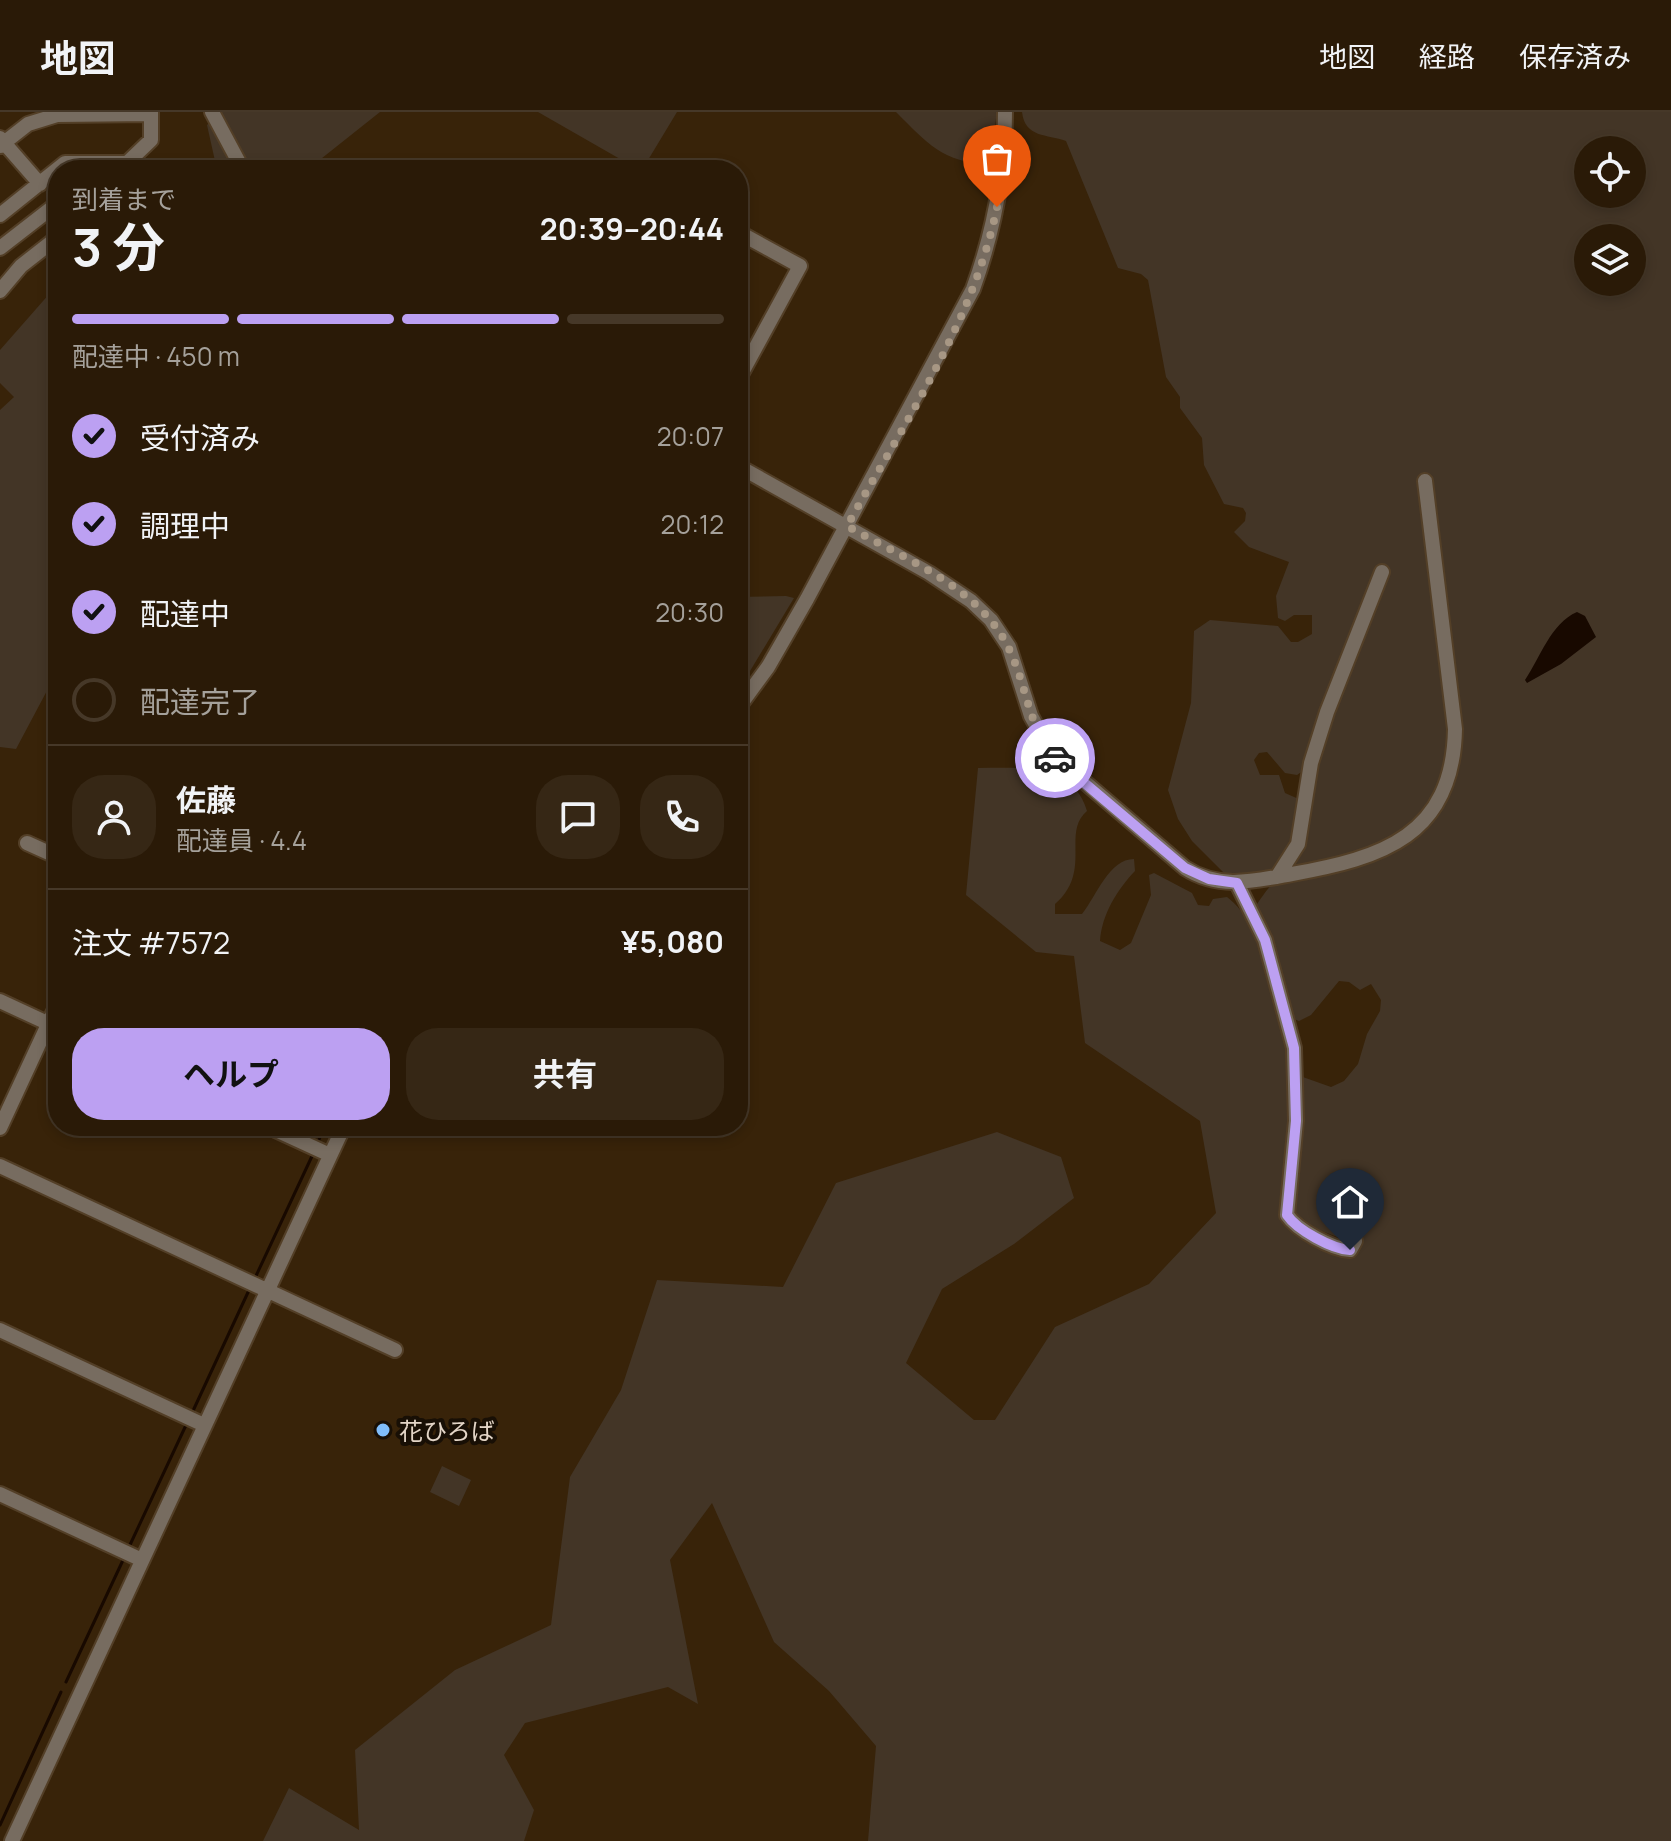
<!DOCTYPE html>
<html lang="ja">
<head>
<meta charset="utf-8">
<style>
	:root { --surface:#2a1a07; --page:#362715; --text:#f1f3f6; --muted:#a5a19b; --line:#463828; --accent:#bca0f2 }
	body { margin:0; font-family:Manrope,"Noto Sans JP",sans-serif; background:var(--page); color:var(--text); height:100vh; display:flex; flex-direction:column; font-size:30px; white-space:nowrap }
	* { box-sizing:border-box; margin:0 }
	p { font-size:26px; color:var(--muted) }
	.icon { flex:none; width:44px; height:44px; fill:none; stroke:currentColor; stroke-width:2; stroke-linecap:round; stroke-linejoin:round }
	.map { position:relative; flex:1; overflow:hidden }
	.drawer { position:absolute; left:48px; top:48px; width:700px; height:976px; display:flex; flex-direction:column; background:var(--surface); border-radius:32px; box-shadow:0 4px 12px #0003,0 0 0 2px var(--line) }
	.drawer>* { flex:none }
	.buttons { position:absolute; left:1574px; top:24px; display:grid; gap:16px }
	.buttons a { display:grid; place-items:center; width:72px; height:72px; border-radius:50%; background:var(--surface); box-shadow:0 4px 12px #0003,0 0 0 2px var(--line); font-size:40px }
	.pin { position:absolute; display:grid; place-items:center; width:68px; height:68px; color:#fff; margin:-82px -34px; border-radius:50% 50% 50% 0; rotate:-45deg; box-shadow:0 0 8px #0007 }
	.pin .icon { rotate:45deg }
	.courier { position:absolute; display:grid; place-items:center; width:80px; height:80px; margin:-40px; border:6px solid #bca0f2; border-radius:50%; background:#fff; color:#222; box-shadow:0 2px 10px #0007 }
	.summary em { font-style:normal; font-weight:700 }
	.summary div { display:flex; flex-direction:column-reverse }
	.summary { display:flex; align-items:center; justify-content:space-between; height:136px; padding:0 24px }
	h1 { font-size:52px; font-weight:700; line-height:60px }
	.bar { display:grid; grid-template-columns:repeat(4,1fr); gap:12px 8px; align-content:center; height:96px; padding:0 24px }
	.bar i { height:10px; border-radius:6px; background:var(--line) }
	.bar .current { background:var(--accent) }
	.bar p { grid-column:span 4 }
	.line { display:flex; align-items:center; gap:20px; padding:0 24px; border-top:2px solid var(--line) }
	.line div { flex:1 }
	.round { display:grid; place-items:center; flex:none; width:84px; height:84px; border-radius:32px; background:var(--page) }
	ol { padding:0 24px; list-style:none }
	li { display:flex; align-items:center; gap:24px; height:88px }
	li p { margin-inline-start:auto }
	li .icon { padding:8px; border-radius:50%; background:var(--accent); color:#111; stroke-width:4 }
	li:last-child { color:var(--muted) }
	li i { width:44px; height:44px; border:4px solid var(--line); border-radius:50% }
	.button { display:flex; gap:16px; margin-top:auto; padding:16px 24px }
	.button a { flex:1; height:92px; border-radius:32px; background:var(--accent); color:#111; font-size:32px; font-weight:700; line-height:92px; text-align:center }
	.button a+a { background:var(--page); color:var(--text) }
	header { display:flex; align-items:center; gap:48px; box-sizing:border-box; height:112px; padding:0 40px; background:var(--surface); border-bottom:2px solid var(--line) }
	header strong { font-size:38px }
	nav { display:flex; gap:44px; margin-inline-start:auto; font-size:28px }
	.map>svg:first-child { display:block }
</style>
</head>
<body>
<header>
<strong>地図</strong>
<nav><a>地図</a><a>経路</a><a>保存済み</a></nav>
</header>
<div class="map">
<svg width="1671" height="1729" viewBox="0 0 1671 1729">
	<rect width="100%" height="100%" fill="#382309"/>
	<path fill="#433526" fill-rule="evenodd" d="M221 0H380L307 58H217L207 13Z
		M538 0H677L645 53 634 55Z
		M896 0H997L989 52C943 51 927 31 896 0Z
		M1022 0H1671V1729H868L876 1634 829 1579 774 1530 712 1391 670 1448 698 1592 668 1575 525 1611 504 1643 534 1698 524 1729H263L289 1676 359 1718 355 1638 455 1558 551 1513 570 1365 621 1278 657 1168 783 1175 836 1071 997 1020 1061 1045 1074 1086 1014 1132 942 1177 906 1251 974 1308H995L1055 1215 1149 1172 1216 1101 1200 1009 1085 931 1074 844 1036 840 966 783 978 656C1019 656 1073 650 1087 699 1061 721 1093 759 1055 792V802H1082C1097 783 1109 747 1134 747L1135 759C1117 778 1102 802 1100 829L1120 838 1131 831 1151 783 1149 763 1154 761 1192 781 1198 793 1209 794 1213 787 1227 785C1277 823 1295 951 1293 1011 1292 1041 1281 1074 1285 1103 1294 1119 1339 1146 1356 1138L1345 1092 1339 1094 1353 1126 1348 1129 1295 1109 1288 1100 1298 1030 1300 964 1331 975 1344 969 1358 952 1367 922 1380 899 1381 888 1371 872 1360 878 1349 870 1339 869 1311 903 1299 909 1294 907 1269 825 1254 796C1260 789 1266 777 1273 772 1289 762 1322 762 1340 758 1412 745 1462 693 1460 618L1430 369H1417L1450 630C1444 726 1367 742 1289 758 1311 726 1307 688 1315 652 1330 587 1362 523 1387 462L1379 458 1322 600 1304 658 1297 663 1285 661 1267 640 1259 641 1254 648 1260 663H1279L1285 681 1301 688C1295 740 1287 766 1228 765L1192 729 1178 707 1168 678 1191 591 1194 519 1210 508 1278 514 1291 530H1298L1312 522V503H1294L1285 509 1278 506 1276 484 1289 450 1249 435 1234 420 1245 409 1246 401 1243 396 1224 392 1204 353 1202 326 1180 296V285L1166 265 1148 168 1141 162 1118 156 1066 29C1047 22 1025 26 1022 0ZM1588 38H1632V82H1588ZM1588 126H1632V170H1588Z
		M58 172V251L53 269 58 254V558L16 637 0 635V298L14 285 0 271V238Z
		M786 484 794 486 738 579V485Z
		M442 1354 471 1368 459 1394 430 1380Z"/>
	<path fill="#180900" d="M1577 500 1585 504 1596 525 1561 552 1527 571 1525 568C1540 546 1551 511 1577 500Z"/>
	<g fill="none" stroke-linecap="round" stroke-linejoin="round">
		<path stroke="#180900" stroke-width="3" d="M318 1030 325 1014
			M255 1166 313 1042
			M192 1301 250 1176
			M129 1435 187 1311
			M66 1570 124 1446
			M0 1713 61 1580"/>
		<g stroke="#533f27" stroke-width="18">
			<path id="minor" d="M212 0 243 58
				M0 26 40 72
				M0 34 28 12 57 3 151 2
				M0 103 65 51H127L151 28V0
				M738 120 800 154 738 268
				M0 136 58 91
				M0 179 21 154 58 125
				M738 354 929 461 971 489 991 508 1009 535 1031 604 1052 642 1185 756C1219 778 1254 769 1292 762 1382 746 1453 724 1455 617L1425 369
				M738 596 768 555 807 487 973 177C994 119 1005 62 1005 0
				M27 731 58 745
				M1277 765 1298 732 1311 651 1327 600 1382 460
				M1237 771 1265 828 1294 936 1296 1009 1287 1103C1297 1118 1332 1137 1350 1138L1355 1129 1342 1094 1345 1079
				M0 889 58 916
				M267 1014 330 1043
				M0 1016 58 891
				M0 1054 395 1238
				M0 1218 204 1313
				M0 1382 142 1448
				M12 1729 344 1014"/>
		</g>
		<use href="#minor" stroke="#776c60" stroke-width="14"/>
	</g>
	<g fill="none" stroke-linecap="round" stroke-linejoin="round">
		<path stroke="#a79784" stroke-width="8" stroke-dasharray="0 14.4" d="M997 95C974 209 903 313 847 414 903 446 982 476 1010 539 1027 575 1028 614 1055 646"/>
		<path stroke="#bca0f2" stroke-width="10" d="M1055 646 1185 756 1209 767 1237 771 1265 828 1294 936 1296 1009 1287 1103C1297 1118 1332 1137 1350 1138"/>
	</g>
	<circle fill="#80bdfa" stroke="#180f05" stroke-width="3" cx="383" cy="1318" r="8"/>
	<g text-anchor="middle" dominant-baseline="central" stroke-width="8" stroke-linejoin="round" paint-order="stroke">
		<g font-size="24" fill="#e3d5c7" stroke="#180f05" text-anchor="start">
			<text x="399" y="1318">花ひろば</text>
		</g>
	</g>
</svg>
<div class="buttons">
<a><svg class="icon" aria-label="locate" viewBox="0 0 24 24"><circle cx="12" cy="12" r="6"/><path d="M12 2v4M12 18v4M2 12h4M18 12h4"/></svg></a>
<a><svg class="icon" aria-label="layers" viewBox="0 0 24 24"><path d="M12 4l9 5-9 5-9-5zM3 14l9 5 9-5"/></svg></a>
</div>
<div class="pin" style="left:997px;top:95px;background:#ea580c"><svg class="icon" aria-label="bag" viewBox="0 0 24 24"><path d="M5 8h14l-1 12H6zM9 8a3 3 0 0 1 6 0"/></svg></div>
<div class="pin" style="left:1350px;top:1138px;background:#1f2937"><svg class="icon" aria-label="home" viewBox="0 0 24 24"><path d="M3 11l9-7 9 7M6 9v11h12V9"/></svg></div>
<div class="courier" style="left:1055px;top:646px"><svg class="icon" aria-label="car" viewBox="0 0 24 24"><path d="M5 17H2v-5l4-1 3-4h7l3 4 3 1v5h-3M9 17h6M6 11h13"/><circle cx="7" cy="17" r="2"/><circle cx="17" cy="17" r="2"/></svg></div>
<section class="drawer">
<div class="summary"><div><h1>3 分</h1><p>到着まで</p></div><em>20:39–20:44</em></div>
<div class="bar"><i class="current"></i><i class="current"></i><i class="current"></i><i></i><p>配達中 · 450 m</p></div>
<ol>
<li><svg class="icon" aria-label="check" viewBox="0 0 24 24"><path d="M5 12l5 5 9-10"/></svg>受付済み<p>20:07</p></li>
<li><svg class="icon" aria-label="check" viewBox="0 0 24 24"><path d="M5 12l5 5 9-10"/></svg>調理中<p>20:12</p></li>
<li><svg class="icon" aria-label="check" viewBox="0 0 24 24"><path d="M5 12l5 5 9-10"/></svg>配達中<p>20:30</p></li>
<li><i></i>配達完了</li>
</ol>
<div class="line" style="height:144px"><a class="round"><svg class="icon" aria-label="person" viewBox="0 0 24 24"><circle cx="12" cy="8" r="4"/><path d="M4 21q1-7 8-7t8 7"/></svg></a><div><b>佐藤</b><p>配達員 · 4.4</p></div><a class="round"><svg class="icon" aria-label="chat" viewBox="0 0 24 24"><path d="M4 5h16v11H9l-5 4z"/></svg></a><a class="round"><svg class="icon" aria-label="phone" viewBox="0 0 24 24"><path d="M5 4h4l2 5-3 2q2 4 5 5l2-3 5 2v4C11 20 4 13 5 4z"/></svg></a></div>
<div class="line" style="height:104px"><div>注文 #7572</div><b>¥5,080</b></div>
<div class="button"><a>ヘルプ</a><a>共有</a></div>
</section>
</div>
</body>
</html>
